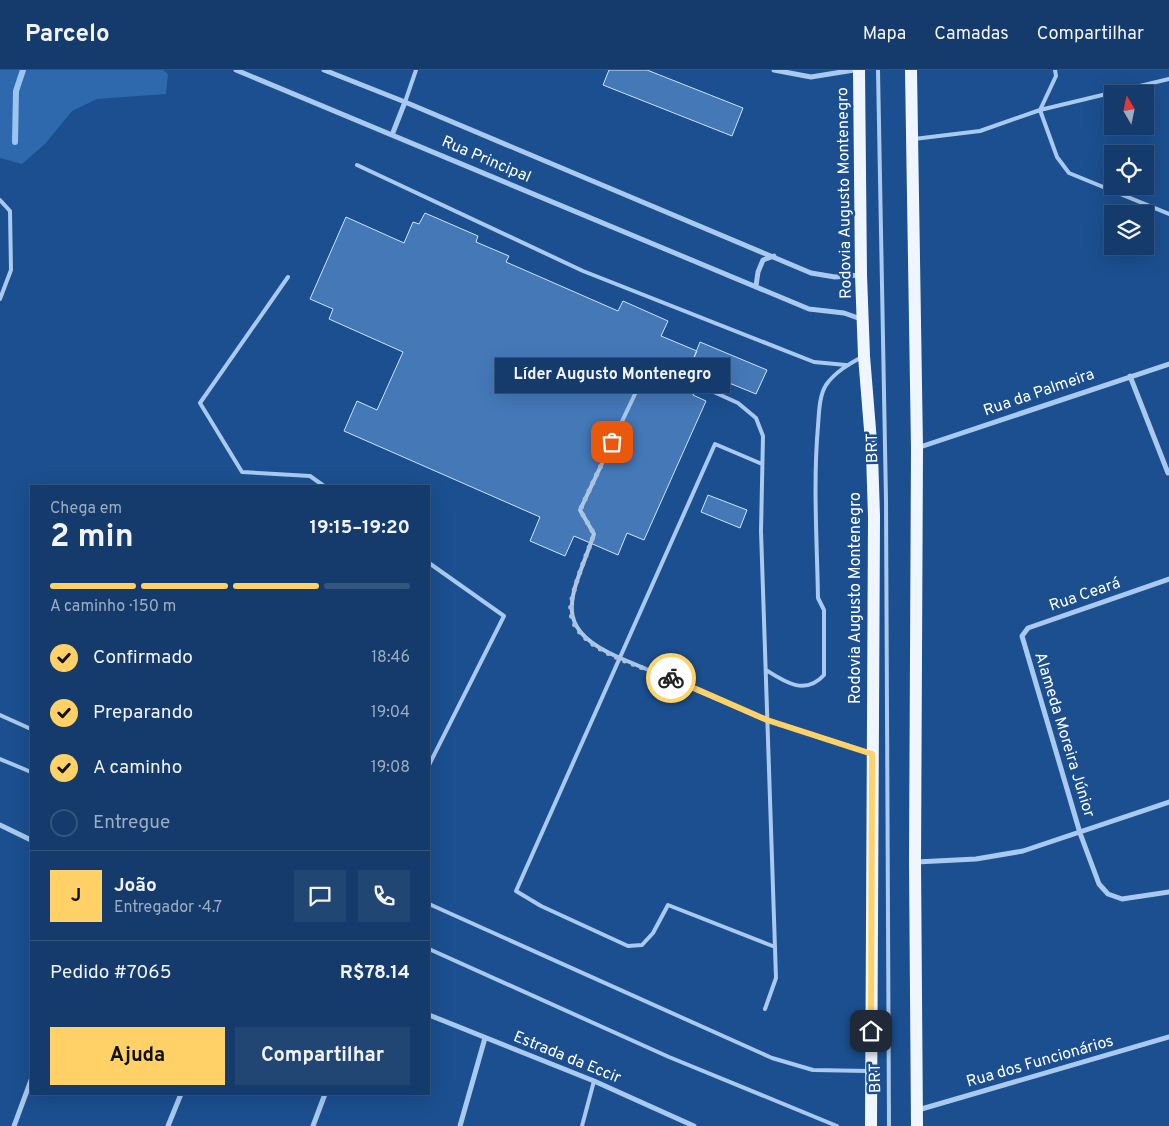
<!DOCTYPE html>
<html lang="pt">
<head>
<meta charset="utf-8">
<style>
	:root { --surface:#143b6b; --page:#214673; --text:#f1f3f6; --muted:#9dadc1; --line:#33557e; --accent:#ffd166 }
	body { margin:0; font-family:Overpass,sans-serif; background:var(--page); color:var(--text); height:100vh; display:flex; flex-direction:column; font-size:19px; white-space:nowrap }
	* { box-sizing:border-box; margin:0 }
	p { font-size:16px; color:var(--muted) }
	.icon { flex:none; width:28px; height:28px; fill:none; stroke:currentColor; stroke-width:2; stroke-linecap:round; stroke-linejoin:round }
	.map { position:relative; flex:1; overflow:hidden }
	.drawer { position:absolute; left:30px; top:415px; width:400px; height:610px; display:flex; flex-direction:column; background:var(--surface); border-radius:0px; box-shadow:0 5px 20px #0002,0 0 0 1px var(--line) }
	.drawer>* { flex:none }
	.needle { width:32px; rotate:351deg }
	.buttons { position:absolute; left:1104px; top:15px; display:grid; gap:10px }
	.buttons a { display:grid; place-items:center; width:50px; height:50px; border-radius:0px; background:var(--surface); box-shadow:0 5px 20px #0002,0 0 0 1px var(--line); font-size:25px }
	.pin { position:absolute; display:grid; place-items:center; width:42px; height:42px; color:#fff; margin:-21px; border-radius:10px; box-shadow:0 2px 8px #0006 }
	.courier { position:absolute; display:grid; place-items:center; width:50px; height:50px; margin:-25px; border:4px solid #ffd166; border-radius:50%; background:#fff; color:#222; box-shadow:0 1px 6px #0007 }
	.bubble { position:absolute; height:35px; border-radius:0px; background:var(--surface); box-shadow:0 5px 20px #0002,0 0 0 1px var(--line); font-size:16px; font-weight:700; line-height:35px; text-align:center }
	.head em { font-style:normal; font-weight:700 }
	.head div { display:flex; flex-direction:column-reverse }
	.head { display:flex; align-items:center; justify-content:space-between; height:85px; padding:0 20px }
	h1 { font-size:32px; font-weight:700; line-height:38px }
	.bar { display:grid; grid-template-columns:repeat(4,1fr); gap:8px 5px; align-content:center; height:60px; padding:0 20px }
	.bar i { height:6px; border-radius:4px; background:var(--line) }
	.bar .active { background:var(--accent) }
	.bar p { grid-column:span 4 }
	.line { display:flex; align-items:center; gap:12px; padding:0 20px; border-top:1px solid var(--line) }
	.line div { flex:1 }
	.round { display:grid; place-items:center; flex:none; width:52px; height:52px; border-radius:0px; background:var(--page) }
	ol { padding:0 20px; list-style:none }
	li { display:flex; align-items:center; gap:15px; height:55px }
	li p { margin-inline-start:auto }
	li .icon { padding:5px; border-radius:50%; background:var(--accent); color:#111; stroke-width:4 }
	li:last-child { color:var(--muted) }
	li i { width:28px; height:28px; border:2px solid var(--line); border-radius:50% }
	.primary-button { display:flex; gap:10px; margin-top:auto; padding:10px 20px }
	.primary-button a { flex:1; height:58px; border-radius:0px; background:var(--accent); color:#111; font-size:20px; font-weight:700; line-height:58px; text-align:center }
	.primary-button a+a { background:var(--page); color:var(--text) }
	header { display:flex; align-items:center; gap:30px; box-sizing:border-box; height:70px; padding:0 25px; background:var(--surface); border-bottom:1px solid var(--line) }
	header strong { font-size:24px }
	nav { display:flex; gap:28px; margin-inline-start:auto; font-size:18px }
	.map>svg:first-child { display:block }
</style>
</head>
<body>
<header>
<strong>Parcelo</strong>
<nav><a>Mapa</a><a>Camadas</a><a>Compartilhar</a></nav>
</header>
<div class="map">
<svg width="1169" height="1056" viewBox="0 0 1169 1056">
	<rect width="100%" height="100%" fill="#1b4f8f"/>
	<path fill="#2e69ad" d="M0 0H163L168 4 166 24 97 29 72 41 45 74 22 94 0 88Z"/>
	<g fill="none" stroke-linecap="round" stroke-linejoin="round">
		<path stroke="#9cc4f0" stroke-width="6" d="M15 72 16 21 23 0"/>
	</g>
	<path fill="#4478b7" stroke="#cfe3fa" d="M609 0H647L743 38 732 66 603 15Z
		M425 143 478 166 476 172 509 186 506 192 618 241 623 231 668 251 661 266 697 281 690 297 703 302 693 325 706 331 644 470 627 463 618 485 574 466 565 486 530 471 540 447 344 361 357 331 377 340 403 282 329 249 333 239 310 229 346 147 404 173 413 152 419 154Z
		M700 272 767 300 756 324 690 297Z
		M708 425 747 440 740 458 701 442Z"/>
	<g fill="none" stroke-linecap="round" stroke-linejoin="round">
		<path stroke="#a9c9ee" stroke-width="4" d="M878 0 886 430 889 1056
			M1169 9 1040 40 1057 87 1069 103 1169 144
			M405 32 416 0
			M914 69 980 61 1040 40 1056 6 1055 0
			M357 95 583 201 814 292 846 295
			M0 130 10 141 11 200 0 229
			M288 207 200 333 242 402 310 406 324 416
			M762 394 715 374 516 821 541 836 628 876 642 875 653 863 668 835 775 877
			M429 493 504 546 429 695
			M766 600C785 612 805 626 824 605V540L818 528C817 471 813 413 818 356 819 344 819 326 826 315 835 302 849 294 862 287
			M0 645 31 659
			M0 689 31 702
			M429 834 772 988 813 1000 868 1001
			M429 879 669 987 837 1056
			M765 939 776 908 761 461 763 366 756 348 738 333 674 304 644 305 580 440 594 464C574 524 546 556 620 588L767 650 871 683
			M582 1056 594 1011"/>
		<path stroke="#a9c9ee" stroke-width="5" d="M236 0 809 239 844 243 861 249
			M324 0 405 32 811 203 835 207 860 205
			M774 0 811 7 854 0
			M392 65 405 32
			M756 216 758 202 763 190 774 186
			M1130 306 1168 403
			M917 378 1169 294
			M1169 509 1028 558 1022 566 1080 763 1099 814 1108 824 1122 829 1169 822
			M0 755 31 770
			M916 792 976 789 1023 781 1169 732
			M429 945 594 1011 694 1056
			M918 1040 1169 967
			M14 1056 31 1010
			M168 1056 181 1024
			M313 1056 325 1024
			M460 1056 485 968"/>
		<path stroke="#f0f6ff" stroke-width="12" d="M859 0 861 205 864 286 872 384 874 446 871 1056
			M911 0 917 378 915 792 917 1056"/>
	</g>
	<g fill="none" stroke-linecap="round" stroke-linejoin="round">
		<path stroke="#afc1d8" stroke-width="5" stroke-dasharray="0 9" d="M612 372 580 440 594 464C587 484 574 514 571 534 565 578 641 596 671 608"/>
		<path stroke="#ffd166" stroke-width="6" d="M671 608 767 650 872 684 871 961"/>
	</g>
	<g text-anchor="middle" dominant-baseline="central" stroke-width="5" stroke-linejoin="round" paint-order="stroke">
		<g font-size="16" fill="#fff" stroke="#1b4f8f">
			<text transform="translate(486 90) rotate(23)">Rua Principal</text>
			<text transform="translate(845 123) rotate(-91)">Rodovia Augusto Montenegro</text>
			<text transform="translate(1039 323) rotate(-19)">Rua da Palmeira</text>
			<text transform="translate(873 378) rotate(-91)">BRT</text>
			<text transform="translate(1085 525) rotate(-19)">Rua Ceará</text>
			<text transform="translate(856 528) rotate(-90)">Rodovia Augusto Montenegro</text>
			<text transform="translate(1064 665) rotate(73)">Alameda Moreira Júnior</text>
			<text transform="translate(567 988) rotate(22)">Estrada da Eccir</text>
			<text transform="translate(1040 992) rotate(-16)">Rua dos Funcionários</text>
			<text transform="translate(876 1008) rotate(-91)">BRT</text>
		</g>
	</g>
</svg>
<div class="buttons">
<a><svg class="needle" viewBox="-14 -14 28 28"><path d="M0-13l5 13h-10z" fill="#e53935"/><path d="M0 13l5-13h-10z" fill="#9dadc1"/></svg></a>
<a><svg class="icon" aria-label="locate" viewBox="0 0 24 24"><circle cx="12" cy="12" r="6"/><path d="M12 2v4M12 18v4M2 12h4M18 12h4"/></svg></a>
<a><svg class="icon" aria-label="layers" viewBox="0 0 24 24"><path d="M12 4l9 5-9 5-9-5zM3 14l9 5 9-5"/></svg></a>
</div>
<div class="pin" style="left:612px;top:372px;background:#ea580c"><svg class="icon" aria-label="bag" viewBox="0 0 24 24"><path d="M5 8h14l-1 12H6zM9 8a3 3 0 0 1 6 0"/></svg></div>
<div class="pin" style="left:871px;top:961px;background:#1f2937"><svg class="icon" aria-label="home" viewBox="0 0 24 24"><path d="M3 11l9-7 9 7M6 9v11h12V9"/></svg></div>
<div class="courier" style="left:671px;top:608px"><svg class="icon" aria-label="bike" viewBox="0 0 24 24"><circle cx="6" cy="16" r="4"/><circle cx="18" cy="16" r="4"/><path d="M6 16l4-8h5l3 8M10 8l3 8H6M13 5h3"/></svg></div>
<div class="bubble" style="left:495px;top:288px;width:235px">Líder Augusto Montenegro</div>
<section class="drawer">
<div class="head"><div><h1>2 min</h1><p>Chega em</p></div><em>19:15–19:20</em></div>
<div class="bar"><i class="active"></i><i class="active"></i><i class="active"></i><i></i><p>A caminho · 150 m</p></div>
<ol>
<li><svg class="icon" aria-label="check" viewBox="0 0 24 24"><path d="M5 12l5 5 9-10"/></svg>Confirmado<p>18:46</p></li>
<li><svg class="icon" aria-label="check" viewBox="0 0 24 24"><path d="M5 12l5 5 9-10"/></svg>Preparando<p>19:04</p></li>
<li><svg class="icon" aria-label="check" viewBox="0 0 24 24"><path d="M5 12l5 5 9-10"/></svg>A caminho<p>19:08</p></li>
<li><i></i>Entregue</li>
</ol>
<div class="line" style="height:90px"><b class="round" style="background:var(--accent);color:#111">J</b><div><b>João</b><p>Entregador · 4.7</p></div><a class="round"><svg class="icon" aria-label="chat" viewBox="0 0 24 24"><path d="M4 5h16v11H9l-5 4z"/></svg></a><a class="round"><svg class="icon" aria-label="phone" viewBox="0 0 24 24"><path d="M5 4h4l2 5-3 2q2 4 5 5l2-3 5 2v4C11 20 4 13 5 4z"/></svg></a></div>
<div class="line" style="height:65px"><div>Pedido #7065</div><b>R$78.14</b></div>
<div class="primary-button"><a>Ajuda</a><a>Compartilhar</a></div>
</section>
</div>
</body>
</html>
